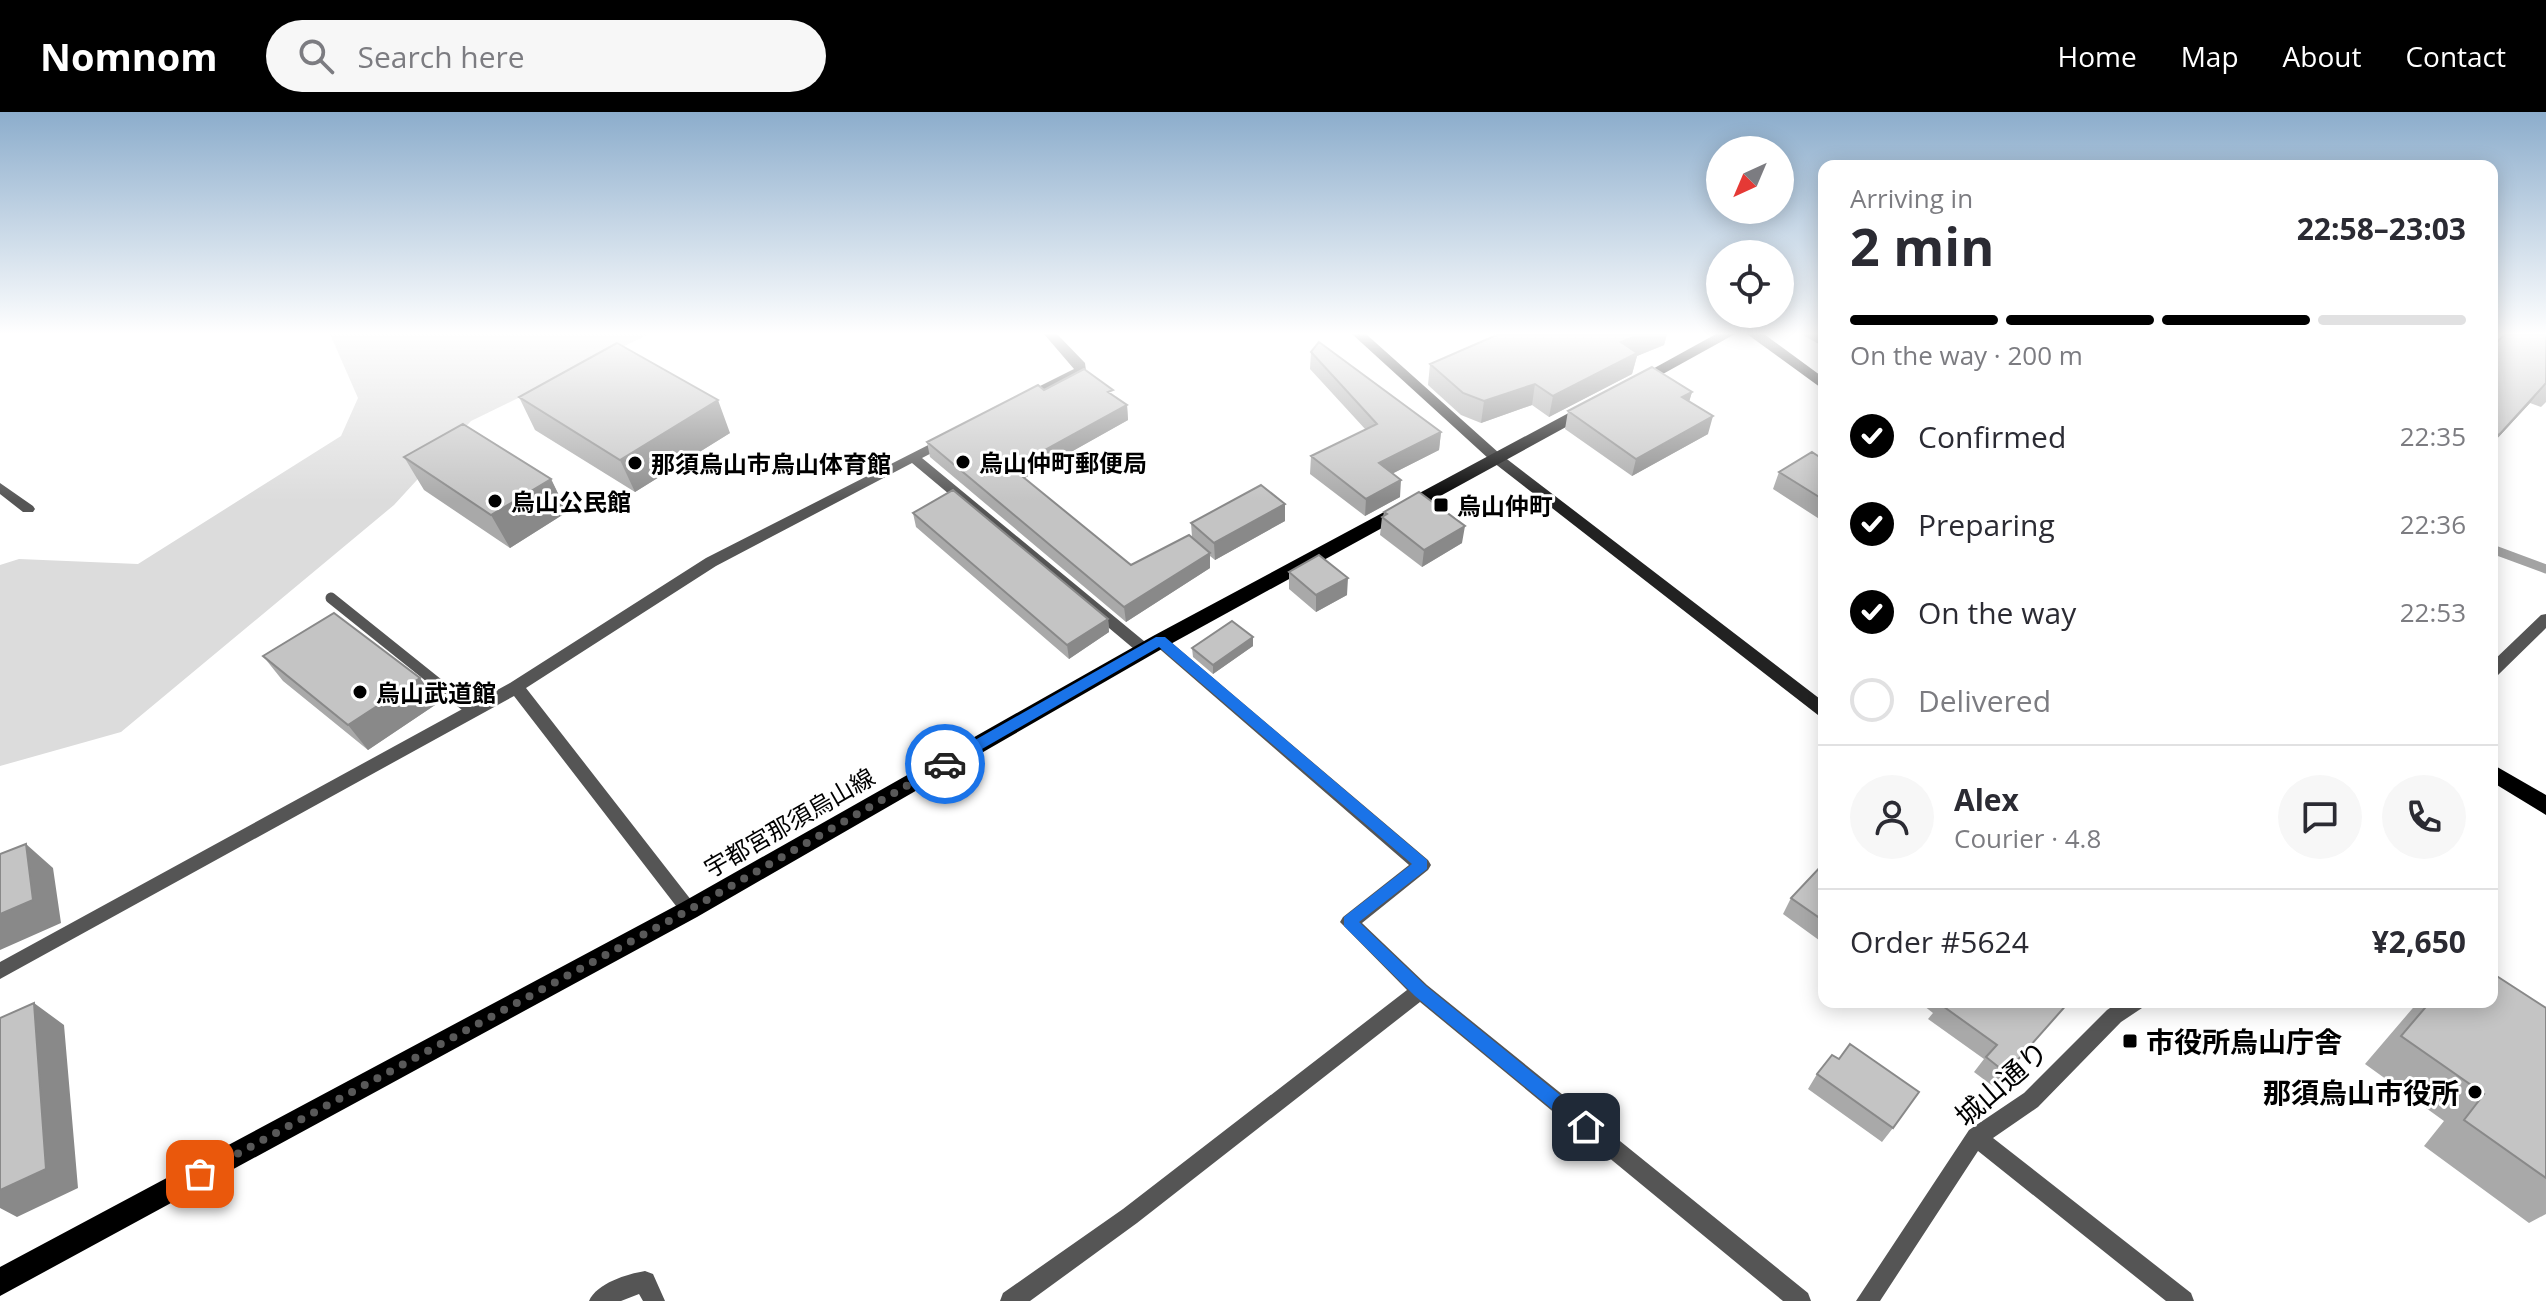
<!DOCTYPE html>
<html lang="en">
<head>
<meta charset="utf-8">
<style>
	:root { --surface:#fff; --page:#f7f7f7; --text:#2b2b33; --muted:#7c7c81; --line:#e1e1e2; --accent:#000 }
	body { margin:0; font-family:"Open Sans","Noto Sans JP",sans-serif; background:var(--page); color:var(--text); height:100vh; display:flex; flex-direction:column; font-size:30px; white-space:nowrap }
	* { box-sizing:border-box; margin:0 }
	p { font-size:26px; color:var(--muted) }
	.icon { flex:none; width:44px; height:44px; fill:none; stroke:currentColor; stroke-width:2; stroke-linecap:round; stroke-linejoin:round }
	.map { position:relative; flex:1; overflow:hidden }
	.details { position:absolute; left:1818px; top:48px; width:680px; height:848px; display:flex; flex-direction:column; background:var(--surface); border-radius:16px; box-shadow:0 4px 20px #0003 }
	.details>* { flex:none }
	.needle { width:52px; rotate:224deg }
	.tools { position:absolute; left:1706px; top:24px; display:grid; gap:16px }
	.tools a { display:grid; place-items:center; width:88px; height:88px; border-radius:50%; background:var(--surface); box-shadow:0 4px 20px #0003; font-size:40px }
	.pin { position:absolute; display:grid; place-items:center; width:68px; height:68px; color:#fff; margin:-34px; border-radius:16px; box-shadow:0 4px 12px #0006 }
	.courier { position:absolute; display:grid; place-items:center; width:80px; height:80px; margin:-40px; border:6px solid #1a73e8; border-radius:50%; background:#fff; color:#222; box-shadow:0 2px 10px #0007 }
	.summary em { font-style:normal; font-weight:700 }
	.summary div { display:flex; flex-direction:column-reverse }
	.summary { display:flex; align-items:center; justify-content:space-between; height:136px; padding:0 32px }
	h1 { font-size:52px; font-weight:700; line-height:60px }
	.bar { display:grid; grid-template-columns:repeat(4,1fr); gap:12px 8px; align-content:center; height:96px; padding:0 32px }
	.bar i { height:10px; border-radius:6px; background:var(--line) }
	.bar .active { background:var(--accent) }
	.bar p { grid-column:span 4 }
	.line { display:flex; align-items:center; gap:20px; padding:0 32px; border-top:2px solid var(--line) }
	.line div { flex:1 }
	.round { display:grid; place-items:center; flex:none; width:84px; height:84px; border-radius:42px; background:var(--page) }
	ol { padding:0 32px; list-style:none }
	li { display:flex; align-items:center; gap:24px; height:88px }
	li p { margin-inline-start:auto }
	li .icon { padding:8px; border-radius:50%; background:var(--accent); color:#fff; stroke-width:4 }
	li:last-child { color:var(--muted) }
	li i { width:44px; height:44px; border:4px solid var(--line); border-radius:50% }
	header { display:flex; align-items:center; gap:48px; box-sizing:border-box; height:112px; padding:0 40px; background:var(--accent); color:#fff }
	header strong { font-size:38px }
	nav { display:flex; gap:44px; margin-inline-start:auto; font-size:28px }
	.search { width:560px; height:72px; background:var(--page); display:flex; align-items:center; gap:20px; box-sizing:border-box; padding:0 28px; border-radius:44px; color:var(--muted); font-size:30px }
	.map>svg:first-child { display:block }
</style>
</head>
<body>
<header>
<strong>Nomnom</strong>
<div class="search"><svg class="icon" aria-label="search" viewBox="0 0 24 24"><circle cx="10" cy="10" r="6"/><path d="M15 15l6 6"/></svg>Search here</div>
<nav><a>Home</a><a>Map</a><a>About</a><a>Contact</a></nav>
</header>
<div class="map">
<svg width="2546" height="1189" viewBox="0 0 2546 1189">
	<rect width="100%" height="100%" fill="#fff"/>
	<path fill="#dcdcdc" d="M330 222H649L471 309 394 393 121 620 0 654V453L19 447 138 452 341 324 358 286Z"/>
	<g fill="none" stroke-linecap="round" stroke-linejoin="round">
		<path stroke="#a3a3a3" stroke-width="9" d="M2492 437 2546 457"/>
		<path stroke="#555" stroke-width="11" d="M331 486 472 599"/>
		<path fill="#555" fill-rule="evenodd" d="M1044 222H1057L1085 251 1086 259 1032 289H1022V283L1074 257Z
			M946 324 951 325V331L922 346 1150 534 1153 538 1150 542H1140L912 351 716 454 526 576 695 793 698 798 695 803 689 806 683 803 514 584 0 867V850L510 571 706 446Z
			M0 371 33 394 35 397 33 400H23L0 382Z
			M2546 502V516L2498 563 2492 565V550L2541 503Z
			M1160 523 1165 525 1428 748 1431 753 1428 758 1362 811 1427 873 1808 1181 1811 1189H1783L1420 890 1137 1111 1030 1189H1000L1003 1181 1123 1097 1407 878 1340 810 1343 805 1409 753 1155 533 1152 529 1155 525Z
			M2119 890H2144L2142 896 2121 910 2038 995 1993 1026 2191 1181 2194 1189H2166L1978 1039 1880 1189H1856L1969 1018 2024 981 2107 898Z
			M645 1159 653 1162 665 1189H643L639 1182 621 1189H589C597 1171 627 1162 645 1159Z"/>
		<path fill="#222" fill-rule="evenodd" d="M1352 222H1366L1499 341 1824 590V605L1818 603 1489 347Z"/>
		<path fill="#000" fill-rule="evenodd" d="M1716 222H1735L1643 273H1631L1629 270Z
			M1747 222H1764L1824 266V278Z
			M1591 289 1597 290V298L1167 534 697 805 0 1184V1155L681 791 1153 524Z
			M2492 652 2546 683V703L2492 670Z"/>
	</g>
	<path fill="#a9a9a9" d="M1499 222H1667L1664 233 1637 244 1632 262 1549 305 1532 293 1481 311 1461 303 1428 273 1430 252Z
		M1802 222H1824V235L1803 223Z
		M2546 222V290L2541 295 2530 291 2492 332V235Z
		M1311 240 1441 320 1439 338 1393 361 1400 385 1365 404 1310 362 1311 344 1366 318 1310 257Z
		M1692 280 1689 289 1708 322 1632 364 1565 317 1568 299Z
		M1114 284 1127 293 1128 308 1024 366 1131 453 1192 425 1191 411 1285 409 1215 448 1210 444V456L1126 510 930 345 927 330Z
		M519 285 730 321 635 380 535 318Z
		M404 345 551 367 567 400 510 436 424 378Z
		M1824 348V410L1773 377 1779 360Z
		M1384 400 1462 431 1422 455 1380 423 1382 405H1383Z
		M913 401 1108 507 1109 520 1069 547 916 415Z
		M1289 460 1347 483 1316 500 1289 477Z
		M1253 534 1213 562 1193 545 1192 536Z
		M263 544 420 566 438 591 368 638 283 569Z
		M1824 751V830L1823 831 1783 802 1791 786Z
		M1919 890H2069L1994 975 1974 960 1984 947 1928 907 1933 901Z
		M2418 890H2492L2546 896V1102L2529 1111 2424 1034 2444 1009 2365 952Z
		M1817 962 1893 1016 1882 1030 1808 977Z"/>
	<path fill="#898989" d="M1641 222H1667L1664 233 1637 244 1632 262 1549 305 1553 284 1621 230Z
		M2546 271 2530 291 2492 332 2499 323Z
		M1535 272 1532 293 1481 311 1484 289Z
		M1692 280 1687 297 1682 285Z
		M718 288 730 321 635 380 620 348Z
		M1127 293 1128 308 1014 372 1012 356Z
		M1713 304 1708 322 1632 364 1636 347Z
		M1441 320 1439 338 1378 369 1379 351Z
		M551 367 567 400 510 436 491 403Z
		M1401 368 1400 385 1365 404 1366 387Z
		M1285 392V409L1215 448 1214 431Z
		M1465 414 1462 431 1422 455 1424 438Z
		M1210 441V456L1126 510 1124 495Z
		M1348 466 1347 483 1316 500V483Z
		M1108 507 1109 520 1069 547 1067 533Z
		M1253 525V534L1213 562V553Z
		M420 566 438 591 368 638 348 613Z
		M26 732 53 756 61 811 0 838V802Z
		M34 891 64 913 78 1076 17 1105 0 1096V1078Z"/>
	<path fill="#c4c4c4" stroke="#898989" stroke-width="2" d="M1499 222H1641L1621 230 1637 241 1553 284 1535 272 1484 289 1463 281 1430 252Z
		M2505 222H2546V271L2499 323 2492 320V235Z
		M1319 230 1441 320 1379 351 1401 368 1366 387 1311 344 1377 312 1311 240Z
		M617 231 718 288 620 348 519 285Z
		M1652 255 1692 280 1682 285 1713 304 1636 347 1568 299Z
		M1084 257 1113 278 1108 280 1127 293 1012 356 1131 453 1189 423 1210 441 1124 495 927 330 1038 273 1044 278Z
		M463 312 551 367 491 403 404 345Z
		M1812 340 1824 348V388L1779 360Z
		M1261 373 1285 392 1214 431 1191 411Z
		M953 378 1108 507 1067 533 913 401Z
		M1419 380 1465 414 1424 438 1382 405 1387 402 1384 400Z
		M1319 443 1348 466 1316 483 1289 460Z
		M334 501 420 566 348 613 263 544Z
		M1232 509 1253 525 1213 553 1192 536Z
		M26 732 33 788 0 802V742Z
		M1824 751V809L1791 786Z
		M2492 861 2546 896V1066L2464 1008 2484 982 2401 924 2430 890H2492Z
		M1941 890H2069L2006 961 1986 945 1997 933 1940 892Z
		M34 891 46 1057 0 1078V906Z
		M1850 932 1919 980 1893 1016 1817 962 1832 943 1839 947Z"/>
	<linearGradient id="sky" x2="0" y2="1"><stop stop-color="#8cadcc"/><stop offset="0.57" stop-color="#fff"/><stop offset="1" stop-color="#fff" stop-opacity="0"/></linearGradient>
	<rect width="2546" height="389" fill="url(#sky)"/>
	<path fill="#1a73e8" d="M1156 525H1165L1427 748V757L1359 810 1426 874 1592 1009V1020H1580L1415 884 1344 814V805L1412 752 1159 535 949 656H940V648Z"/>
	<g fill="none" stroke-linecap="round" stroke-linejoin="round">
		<path stroke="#595959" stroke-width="8" stroke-dasharray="0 14.4" d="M200 1062 689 798 945 652"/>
	</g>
	<g fill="#000" stroke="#fff" stroke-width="3">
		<circle cx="963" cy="350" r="8"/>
		<circle cx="635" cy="351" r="8"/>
		<circle cx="495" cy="389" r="8"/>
		<rect x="1433" y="385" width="16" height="16" rx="4"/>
		<circle cx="360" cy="580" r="8"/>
		<rect x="2122" y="921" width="16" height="16" rx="4"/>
		<circle cx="2475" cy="980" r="8"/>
	</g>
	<g text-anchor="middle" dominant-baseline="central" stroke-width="6" stroke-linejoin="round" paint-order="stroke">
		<g font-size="24" font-weight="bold" fill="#000" stroke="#fff" text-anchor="start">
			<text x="979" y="350">烏山仲町郵便局</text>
			<text x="651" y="351">那須烏山市烏山体育館</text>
			<text x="511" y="389">烏山公民館</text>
			<text x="1457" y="393">烏山仲町</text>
			<text x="376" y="580">烏山武道館</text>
		</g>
		<g font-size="24" fill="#000" stroke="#fff">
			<text transform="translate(789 710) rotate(-30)">宇都宮那須烏山線</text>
		</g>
		<g font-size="28" font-weight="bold" fill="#000" stroke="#fff" text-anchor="start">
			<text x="2146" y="929">市役所烏山庁舎</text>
			<text x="2459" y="980" text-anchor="end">那須烏山市役所</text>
		</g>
		<g font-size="28" fill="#000" stroke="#fff">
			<text transform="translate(2001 971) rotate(-41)">城山通り</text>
		</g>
	</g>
</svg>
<div class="tools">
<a><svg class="needle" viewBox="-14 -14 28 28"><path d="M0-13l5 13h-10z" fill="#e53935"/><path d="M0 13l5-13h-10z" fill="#7c7c81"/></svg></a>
<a><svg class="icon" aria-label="locate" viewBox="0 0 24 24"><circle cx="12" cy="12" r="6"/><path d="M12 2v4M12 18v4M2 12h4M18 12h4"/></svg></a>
</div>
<div class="pin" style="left:200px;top:1062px;background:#ea580c"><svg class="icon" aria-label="bag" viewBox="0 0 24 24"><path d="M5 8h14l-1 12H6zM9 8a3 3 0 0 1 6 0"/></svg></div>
<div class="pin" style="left:1586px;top:1015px;background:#1f2937"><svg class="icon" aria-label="home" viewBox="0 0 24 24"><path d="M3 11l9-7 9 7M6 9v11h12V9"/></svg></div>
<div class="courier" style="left:945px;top:652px"><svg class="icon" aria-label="car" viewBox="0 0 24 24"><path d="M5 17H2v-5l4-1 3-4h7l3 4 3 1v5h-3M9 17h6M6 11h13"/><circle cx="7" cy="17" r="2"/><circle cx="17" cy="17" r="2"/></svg></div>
<section class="details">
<div class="summary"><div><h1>2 min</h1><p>Arriving in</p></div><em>22:58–23:03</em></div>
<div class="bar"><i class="active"></i><i class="active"></i><i class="active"></i><i></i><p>On the way · 200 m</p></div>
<ol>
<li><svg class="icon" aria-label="check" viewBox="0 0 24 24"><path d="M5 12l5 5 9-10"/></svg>Confirmed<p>22:35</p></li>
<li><svg class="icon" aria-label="check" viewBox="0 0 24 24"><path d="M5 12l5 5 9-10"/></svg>Preparing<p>22:36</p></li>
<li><svg class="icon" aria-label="check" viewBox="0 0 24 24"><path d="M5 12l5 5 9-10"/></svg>On the way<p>22:53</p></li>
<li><i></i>Delivered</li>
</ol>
<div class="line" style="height:144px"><a class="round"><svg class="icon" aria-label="person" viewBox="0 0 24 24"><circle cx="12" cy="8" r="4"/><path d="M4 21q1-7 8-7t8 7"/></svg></a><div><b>Alex</b><p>Courier · 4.8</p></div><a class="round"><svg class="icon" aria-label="chat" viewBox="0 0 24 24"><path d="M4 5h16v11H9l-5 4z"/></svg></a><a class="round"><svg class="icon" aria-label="phone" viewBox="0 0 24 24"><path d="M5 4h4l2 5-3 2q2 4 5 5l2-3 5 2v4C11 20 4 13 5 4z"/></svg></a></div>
<div class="line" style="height:104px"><div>Order #5624</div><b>¥2,650</b></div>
</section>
</div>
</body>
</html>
